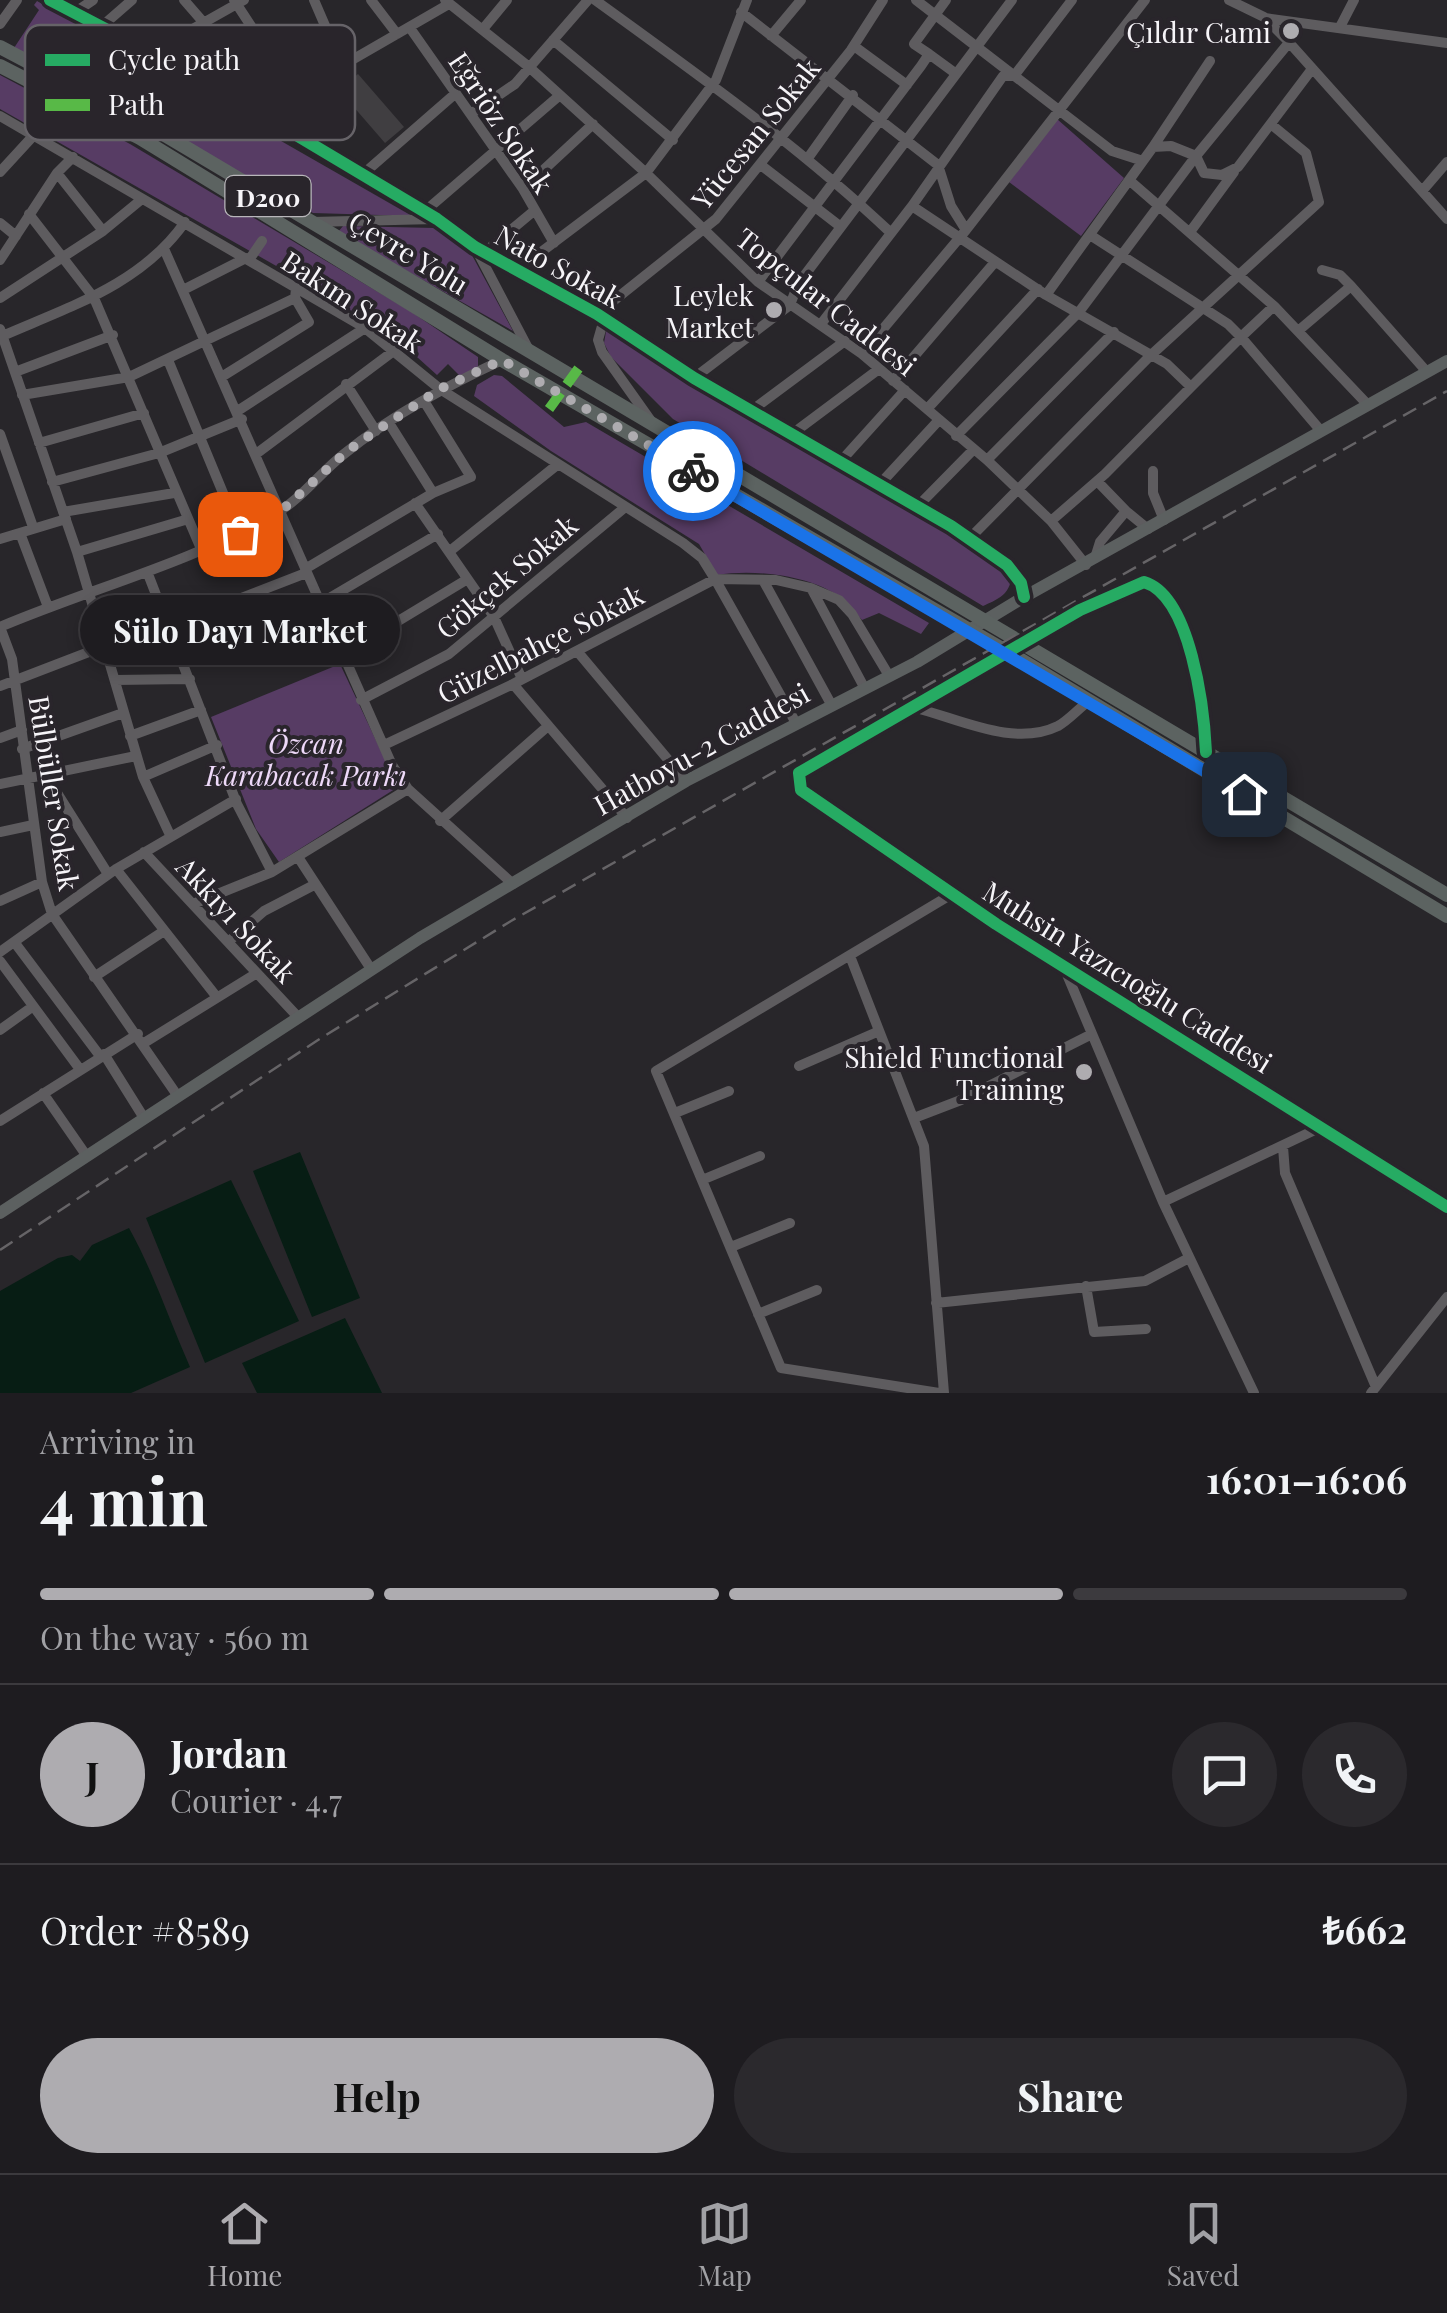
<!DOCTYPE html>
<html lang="en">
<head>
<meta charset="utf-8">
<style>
	:root { --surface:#1e1c20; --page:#2b292d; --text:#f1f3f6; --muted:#a1a1a5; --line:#3c3a3e; --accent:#aeacb0 }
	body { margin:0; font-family:"Playfair Display",serif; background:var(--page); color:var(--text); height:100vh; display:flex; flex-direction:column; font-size:38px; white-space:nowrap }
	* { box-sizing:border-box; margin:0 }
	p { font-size:32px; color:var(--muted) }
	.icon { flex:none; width:55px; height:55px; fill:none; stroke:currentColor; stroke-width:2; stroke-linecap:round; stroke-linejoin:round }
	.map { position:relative; height:1393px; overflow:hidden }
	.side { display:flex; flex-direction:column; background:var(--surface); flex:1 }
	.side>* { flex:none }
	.pin { position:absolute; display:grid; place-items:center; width:85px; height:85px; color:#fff; margin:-42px; border-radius:20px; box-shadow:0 5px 15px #0006 }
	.courier { position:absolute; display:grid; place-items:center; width:100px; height:100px; margin:-50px; border:8px solid #1a73e8; border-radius:50%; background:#fff; color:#222; box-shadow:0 2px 12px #0007 }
	.bubble { position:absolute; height:70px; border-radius:35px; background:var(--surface); box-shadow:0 5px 15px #0003,0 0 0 2px var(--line); font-size:32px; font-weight:700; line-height:70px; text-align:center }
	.headline em { font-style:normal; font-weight:700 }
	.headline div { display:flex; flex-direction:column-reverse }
	.headline { display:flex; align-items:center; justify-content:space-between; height:170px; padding:0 40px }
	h1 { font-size:65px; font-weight:700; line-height:75px }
	.bar { display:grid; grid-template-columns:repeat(4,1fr); gap:15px 10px; align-content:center; height:120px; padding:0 40px }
	.bar i { height:12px; border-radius:8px; background:var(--line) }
	.bar .selected { background:var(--accent) }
	.bar p { grid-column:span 4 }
	.line { display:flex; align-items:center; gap:25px; padding:0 40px; border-top:2px solid var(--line) }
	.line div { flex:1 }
	.round { display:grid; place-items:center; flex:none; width:105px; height:105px; border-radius:52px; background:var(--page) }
	.action { display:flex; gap:20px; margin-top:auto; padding:20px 40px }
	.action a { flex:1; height:115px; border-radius:60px; background:var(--accent); color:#111; font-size:40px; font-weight:700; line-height:115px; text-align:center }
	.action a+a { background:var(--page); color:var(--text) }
	.tab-bar { display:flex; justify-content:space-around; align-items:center; height:140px; border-top:2px solid var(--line); background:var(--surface); font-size:28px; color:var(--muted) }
	.tab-bar a { display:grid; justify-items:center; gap:5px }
	.tab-bar .selected { color:var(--accent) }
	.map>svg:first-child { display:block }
</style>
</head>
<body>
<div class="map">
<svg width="1447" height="1393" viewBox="0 0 1447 1393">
	<rect width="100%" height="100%" fill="#28262a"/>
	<path fill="#573c64" d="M37 1 412 216 313 213 14 48 39 10 34 5Z
		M0 75 130 144 410 311 478 357V368L461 377 448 364 437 375 397 339 308 284 0 109Z
		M1057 119 1124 178 1081 236 1009 182Z
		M343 226 435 228 467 246 513 331 338 232Z
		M607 326 977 550 1011 580C1008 596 996 600 983 606L673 419 611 357 604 343Z
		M494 375 502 376 564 427 586 422 929 623 921 634 879 613 862 620C855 612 848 602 840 597 809 575 754 569 717 575L699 544 551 451 474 396 477 385Z
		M340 664 398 787 279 862 256 829 211 717Z"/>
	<path fill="#071d14" d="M300 1152 360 1298 312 1317 253 1171Z
		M231 1180 299 1321 205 1363 146 1218Z
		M129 1228C154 1273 169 1320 190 1367L131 1393H0V1291L58 1258 72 1255 80 1261 92 1245Z
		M345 1318 382 1393H257L242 1363Z"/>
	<path fill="#403e41" d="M358 74 404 127 385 143 339 90Z"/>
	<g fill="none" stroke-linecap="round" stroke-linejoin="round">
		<path stroke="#5e5c5f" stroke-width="10" d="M50 0 211 84 437 219 475 247 597 314 694 378 951 526 1007 565 1021 583 1024 597
			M184 0 204 23
			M234 0 295 93
			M314 0 342 65
			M371 0 397 34
			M445 0 529 67 646 173 758 282 862 354 987 460 1051 521 1086 565
			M595 0C697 74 799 146 891 233
			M916 0 1112 151 1143 161
			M1229 0 1264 17 1286 39 1447 219
			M741 12 938 165 951 206 966 230
			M74 13 93 0
			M1265 18 1447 43
			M0 24 17 0
			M101 27 132 0
			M1340 27 1354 0
			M410 28 523 189 554 243
			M483 29 507 0
			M771 36 801 0
			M553 40 673 140
			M1287 45 1196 156 1204 173 1222 175 1238 167 1312 69
			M854 46 907 85
			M150 53 244 0
			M929 54 955 73
			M260 113 449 4
			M471 114 515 84 588 0
			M0 116 365 328 440 389 683 543 702 558 715 579 796 723
			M1153 147 1210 61
			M808 158 853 95
			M762 166 841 227
			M0 172 34 135
			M57 173 103 231
			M362 175 456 93
			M1129 180 1274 306 1368 405
			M523 189 593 124
			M1423 190 1447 162
			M912 206 1046 295 1167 364 1191 387 1241 337 1321 431
			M424 212 560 95
			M29 214 94 298 202 551
			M312 222 435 219
			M0 223 16 236
			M1190 232 1234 172
			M1090 235 1228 324 1241 337 1274 306
			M475 247 528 348
			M165 251 392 765 408 789 513 884
			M486 251 535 210
			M0 260 57 173 73 157
			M249 260 262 241
			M1322 270 1340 275 1351 286
			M516 271 646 173 716 80 747 0
			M758 282 921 66 929 54 914 44 946 0
			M183 290 246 258
			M0 298 103 231 142 199
			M597 314 716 219 851 50 883 0
			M604 319 598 340 602 352 651 421
			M821 324 912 206 1003 76H1014L1072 0
			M0 329 77 552 143 777 170 835
			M1298 331 1351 286 1427 372
			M0 337C68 307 141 285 185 222
			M862 354 966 230 1145 0
			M168 360 240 534
			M15 372 113 335
			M223 376 309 322 295 298
			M694 378 790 305 798 284 1012 0
			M893 381 995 262
			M346 384 376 431
			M22 395 129 377 295 298 296 289
			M927 409 1038 289
			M239 410 365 328
			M751 411 845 341
			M389 423 433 493
			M0 434 33 527
			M792 434 879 369
			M956 436 1079 312 1196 156 1171 146 1153 147 1046 295
			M39 443 144 413
			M256 454 395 350
			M987 460 1114 332
			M841 461 905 390
			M1153 471V493L1164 520
			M52 482 159 453 242 419
			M880 484 939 420
			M415 503 494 617 522 679
			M918 506 974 449
			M1126 511 1148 529
			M63 512 174 493
			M1051 521 1105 474 1191 387
			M20 533 48 607
			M970 538 1150 356 1319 202 1306 153 1272 125
			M0 539 66 519
			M450 551 557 465
			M77 552 185 520
			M1095 558 1100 542 1126 511 1097 481
			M305 569 433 493 471 477 424 401
			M148 574 237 804 272 872
			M763 580 831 704
			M811 588 864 687
			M321 603 438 534
			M169 626 306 573
			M0 627C92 588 188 564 275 514 300 500 321 472 344 454 392 415 447 386 502 360
			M0 627 12 659 42 882 52 914 177 1095
			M577 651 686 781
			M342 655 466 580
			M115 680 190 679
			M513 684 627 818
			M0 686 167 622
			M361 700 449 654 623 509
			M912 707C958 718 1013 748 1058 726 1069 720 1079 708 1089 701
			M130 736 201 710
			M0 738 22 730
			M384 745 513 684 715 579 776 580 811 588 839 600 852 614 888 674
			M22 749 123 713
			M1206 752C1204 709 1191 596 1144 582L1080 610 799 773 801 790 996 924 1447 1207
			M47 777 108 874
			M143 777 217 745
			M0 784 136 756
			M440 821 548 726
			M0 832 33 825
			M144 852 297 1016
			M298 857 371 969
			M116 869 216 996
			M0 901 42 882
			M193 904 272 872 408 789
			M228 942 264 911 314 885
			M15 943 100 1056
			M0 952 116 869 236 799
			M850 956 924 1146 944 1393
			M0 961 79 1068
			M1063 965 1163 1202 1254 1393
			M94 977 164 931
			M0 1030 32 1007
			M144 1043 257 973
			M104 1054 144 1118
			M799 1066 877 1032
			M43 1093 86 1155
			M675 1113 729 1091
			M914 1118 961 1100 1090 1035
			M0 1121 138 1034
			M1283 1147 1285 1173 1376 1387
			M702 1180 760 1156
			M1163 1202 1319 1128
			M731 1247 790 1223
			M1086 1286 1094 1332 1146 1329
			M936 1303 1145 1281 1189 1258
			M758 1314 817 1290
			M939 1393 781 1368 656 1071 952 894
			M1371 1393 1447 1297"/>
		<path stroke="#5c6060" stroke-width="12" d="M0 1213 420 938 686 781 917 662 1024 597 1447 361"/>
		<path stroke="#5c6361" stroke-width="14" d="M0 47 148 125 1447 895
			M0 66 140 138 502 360 1011 654 1447 916"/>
		<path stroke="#666467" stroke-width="2.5" stroke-dasharray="15 8" stroke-linecap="butt" d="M0 1250 318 1040 511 921 1447 391"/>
		<path stroke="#58b947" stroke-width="10" stroke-dasharray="20 10" stroke-linecap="butt" d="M549 409 581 365"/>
		<g stroke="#29252b" stroke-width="19">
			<path id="cycleway" d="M50 0 211 84 437 219 475 247 597 314 694 378 951 526 1007 565 1021 583 1024 597
				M1206 752C1204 709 1191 596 1144 582L1080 610 799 773 801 790 996 924 1447 1207"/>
		</g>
		<use href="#cycleway" stroke="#26ab63" stroke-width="12"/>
	</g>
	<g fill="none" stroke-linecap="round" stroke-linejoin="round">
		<path stroke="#aeacb0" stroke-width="10" stroke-dasharray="0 18" d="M240 534 281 511 346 452 376 431 440 389 502 360 693 471"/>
		<path stroke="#1a73e8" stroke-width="12" d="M693 471 1244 794"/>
	</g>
	<g fill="#aeacb0" stroke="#29252b" stroke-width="4">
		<circle cx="1291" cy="31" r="10"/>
		<circle cx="774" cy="310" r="10"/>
		<circle cx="1084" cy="1072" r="10"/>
	</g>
	<g text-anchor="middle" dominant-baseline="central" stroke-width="8" stroke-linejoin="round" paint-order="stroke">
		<rect fill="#29252b" stroke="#b8b6ba" stroke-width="2.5" x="225.5" y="176" width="85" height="40" rx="8"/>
		<g font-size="25" font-weight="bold" fill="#f6f4f8">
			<text x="268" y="196">D200</text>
		</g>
		<g font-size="28" fill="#f6f4f8" stroke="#29252b" text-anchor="end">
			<text x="1271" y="31">Çıldır Cami</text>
			<text x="754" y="294">Leylek<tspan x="754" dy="32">Market</tspan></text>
			<text x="1064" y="1056">Shield Functional<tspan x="1064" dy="32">Training</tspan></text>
		</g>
		<g font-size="28" fill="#f6f4f8" stroke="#29252b">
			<text transform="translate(502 122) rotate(56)">Eğriöz Sokak</text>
			<text transform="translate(755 133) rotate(-51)">Yücesan Sokak</text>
			<text transform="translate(409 252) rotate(31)">Çevre Yolu</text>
			<text transform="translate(559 266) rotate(29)">Nato Sokak</text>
			<text transform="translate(353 301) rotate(33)">Bakım Sokak</text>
			<text transform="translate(827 301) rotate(38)">Topçular Caddesi</text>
			<text transform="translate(506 576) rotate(-40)">Gökçek Sokak</text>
			<text transform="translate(540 643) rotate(-27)">Güzelbahçe Sokak</text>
			<text transform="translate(701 748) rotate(-29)">Hatboyu-2 Caddesi</text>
			<text transform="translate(55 793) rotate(81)">Bülbüller Sokak</text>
			<text transform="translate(237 919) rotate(47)">Akkıyı Sokak</text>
			<text transform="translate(1128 976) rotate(32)">Muhsin Yazıcıoğlu Caddesi</text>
		</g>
		<g font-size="28" font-style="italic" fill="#eed9f9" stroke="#29252b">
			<text x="306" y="742">Özcan<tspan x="306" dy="32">Karabacak Parkı</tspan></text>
		</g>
	</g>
	<rect x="25" y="25" width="330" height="115" rx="15" fill="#29252b" stroke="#666368" stroke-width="2.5"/>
	<rect x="45" y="54" width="45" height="12" fill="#26ab63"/>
	<rect x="45" y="99" width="45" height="12" fill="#58b947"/>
	<g font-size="28" fill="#f6f4f8">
		<text x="108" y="70">Cycle path</text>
		<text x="108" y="115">Path</text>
	</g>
</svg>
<div class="pin" style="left:240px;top:534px;background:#ea580c"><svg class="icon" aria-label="bag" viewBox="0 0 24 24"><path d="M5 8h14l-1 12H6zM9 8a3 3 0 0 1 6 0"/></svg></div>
<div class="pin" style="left:1244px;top:794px;background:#1f2937"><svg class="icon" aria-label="home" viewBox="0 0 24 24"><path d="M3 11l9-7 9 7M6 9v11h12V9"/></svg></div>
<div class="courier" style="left:693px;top:471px"><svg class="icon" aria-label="bike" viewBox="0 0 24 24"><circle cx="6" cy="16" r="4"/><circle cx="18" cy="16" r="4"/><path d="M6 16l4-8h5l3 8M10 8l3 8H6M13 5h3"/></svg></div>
<div class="bubble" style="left:80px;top:595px;width:320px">Sülo Dayı Market</div>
</div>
<section class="side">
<div class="headline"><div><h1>4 min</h1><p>Arriving in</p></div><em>16:01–16:06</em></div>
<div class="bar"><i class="selected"></i><i class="selected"></i><i class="selected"></i><i></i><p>On the way · 560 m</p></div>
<div class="line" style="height:180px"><b class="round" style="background:var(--accent);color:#111">J</b><div><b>Jordan</b><p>Courier · 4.7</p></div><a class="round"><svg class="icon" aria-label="chat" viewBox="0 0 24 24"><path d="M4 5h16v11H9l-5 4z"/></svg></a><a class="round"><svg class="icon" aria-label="phone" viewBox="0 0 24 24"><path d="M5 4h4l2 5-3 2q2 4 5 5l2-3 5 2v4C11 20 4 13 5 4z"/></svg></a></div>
<div class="line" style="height:130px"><div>Order #8589</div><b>₺662</b></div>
<div class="action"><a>Help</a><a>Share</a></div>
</section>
<nav class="tab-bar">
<a class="selected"><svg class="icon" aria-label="home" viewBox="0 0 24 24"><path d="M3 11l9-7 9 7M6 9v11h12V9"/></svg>Home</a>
<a><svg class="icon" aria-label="map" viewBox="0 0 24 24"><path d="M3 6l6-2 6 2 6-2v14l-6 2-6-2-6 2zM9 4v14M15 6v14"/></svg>Map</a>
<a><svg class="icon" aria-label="saved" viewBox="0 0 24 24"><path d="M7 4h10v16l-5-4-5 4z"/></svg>Saved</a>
</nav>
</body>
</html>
